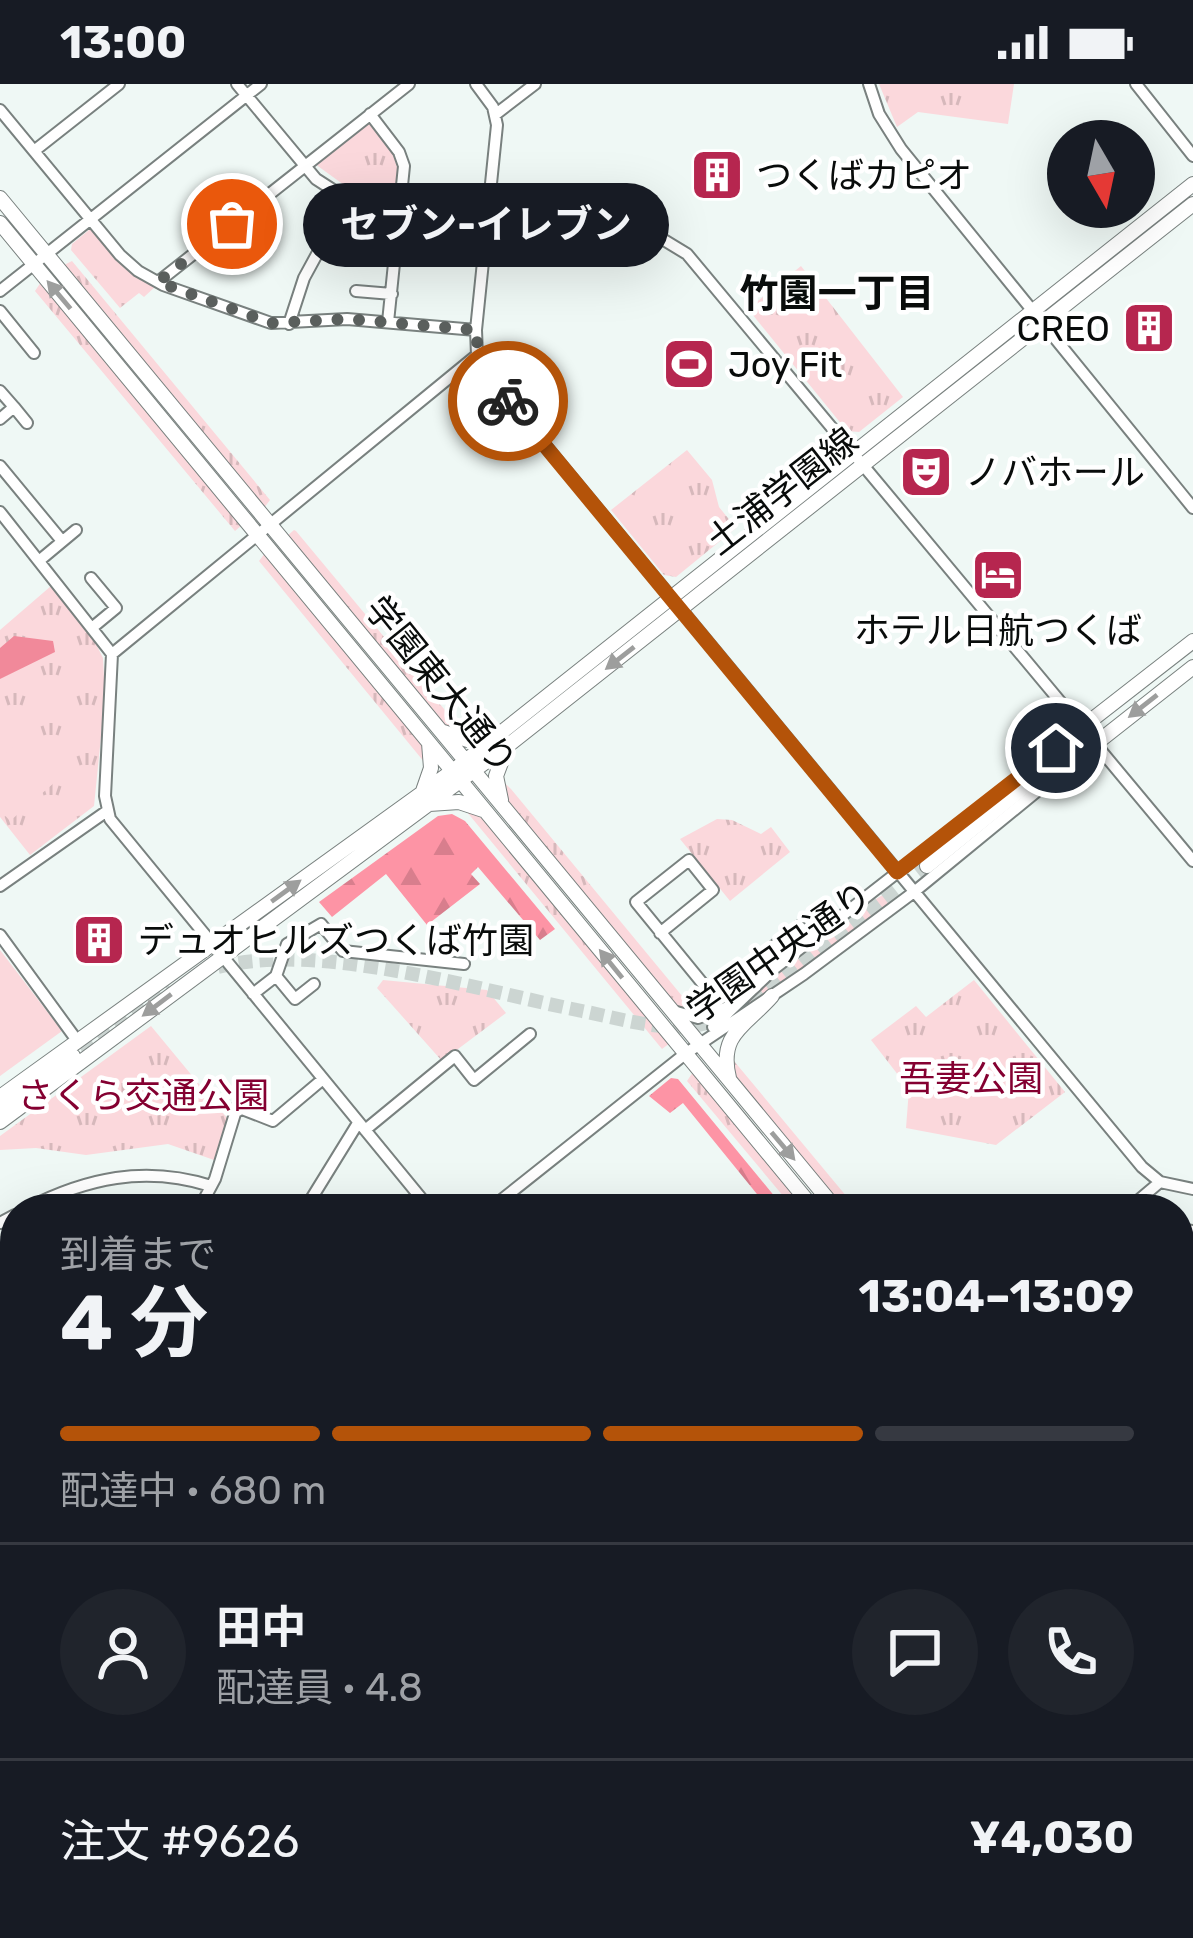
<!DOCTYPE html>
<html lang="ja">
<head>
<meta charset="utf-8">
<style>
	:root { --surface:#171b24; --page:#20242c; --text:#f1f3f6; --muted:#9ea1a6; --line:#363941; --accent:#b45309 }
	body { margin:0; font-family:Rubik,"Noto Sans JP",sans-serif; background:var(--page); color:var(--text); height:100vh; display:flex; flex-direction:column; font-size:45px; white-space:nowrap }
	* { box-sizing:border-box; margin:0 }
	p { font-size:39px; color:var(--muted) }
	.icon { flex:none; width:66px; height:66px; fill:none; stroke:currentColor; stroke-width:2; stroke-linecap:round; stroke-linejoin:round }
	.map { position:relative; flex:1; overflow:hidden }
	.panel { position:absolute; left:0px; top:1110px; width:1194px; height:744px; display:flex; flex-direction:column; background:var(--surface); border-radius:48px 48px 0 0; box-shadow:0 12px 48px #0002 }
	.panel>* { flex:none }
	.needle { width:78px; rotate:171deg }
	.buttons { position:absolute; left:1047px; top:36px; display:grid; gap:24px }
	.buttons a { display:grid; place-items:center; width:108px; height:108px; border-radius:50%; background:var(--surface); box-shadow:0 12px 48px #0002; font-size:60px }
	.pin { position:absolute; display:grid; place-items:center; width:102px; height:102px; color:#fff; margin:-51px; border:6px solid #fff; border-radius:50%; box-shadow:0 3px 12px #0007 }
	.courier { position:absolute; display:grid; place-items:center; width:120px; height:120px; margin:-60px; border:9px solid #b45309; border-radius:50%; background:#fff; color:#222; box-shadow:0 3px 15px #0007 }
	.bubble { position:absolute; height:84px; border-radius:42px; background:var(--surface); box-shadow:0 12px 48px #0002; font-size:39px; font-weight:700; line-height:84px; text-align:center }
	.head em { font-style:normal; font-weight:700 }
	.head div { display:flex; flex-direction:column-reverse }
	.head { display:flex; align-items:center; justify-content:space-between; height:204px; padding:0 60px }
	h1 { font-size:78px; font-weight:700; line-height:90px }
	.bar { display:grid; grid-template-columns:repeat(4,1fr); gap:18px 12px; align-content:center; height:144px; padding:0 60px }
	.bar i { height:15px; border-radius:9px; background:var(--line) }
	.bar .current { background:var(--accent) }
	.bar p { grid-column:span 4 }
	.line { display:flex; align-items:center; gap:30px; padding:0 60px; border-top:3px solid var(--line) }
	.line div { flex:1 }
	.round { display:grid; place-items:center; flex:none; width:126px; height:126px; border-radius:63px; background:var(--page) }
	.status { display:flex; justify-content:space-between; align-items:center; height:84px; padding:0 60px; background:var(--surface); direction:ltr }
	.status svg { height:33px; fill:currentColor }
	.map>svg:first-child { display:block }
</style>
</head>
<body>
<div class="status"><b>13:00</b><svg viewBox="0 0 49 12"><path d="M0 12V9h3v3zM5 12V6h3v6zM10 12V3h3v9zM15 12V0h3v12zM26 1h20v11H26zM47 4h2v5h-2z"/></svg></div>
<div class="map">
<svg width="1193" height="1854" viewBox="0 0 1193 1854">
	<defs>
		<pattern id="grass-tufts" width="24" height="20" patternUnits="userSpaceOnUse" patternTransform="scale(3)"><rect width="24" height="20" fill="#fbd8dc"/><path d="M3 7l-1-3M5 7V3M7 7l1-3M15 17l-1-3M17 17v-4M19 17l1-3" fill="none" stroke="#d6b8bb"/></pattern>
		<pattern id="forest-firs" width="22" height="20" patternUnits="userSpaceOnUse" patternTransform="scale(3)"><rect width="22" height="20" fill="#fd94a5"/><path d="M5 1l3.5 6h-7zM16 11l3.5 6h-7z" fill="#d87e8d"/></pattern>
	</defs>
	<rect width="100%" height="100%" fill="#eff8f5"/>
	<path fill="url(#grass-tufts)" d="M879 0H1014L1008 40 918 28 897 43Z
		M367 38 373 39C392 64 401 81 400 114L351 106 315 80Z
		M89 146H94L156 202 144 213 139 209 120 224 71 166 72 160Z
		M72 177 270 416 264 424 64 181Z
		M801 182 903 313 859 348 847 347 748 225Z
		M41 198 242 441 235 447 35 207Z
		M687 366 712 396 719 423 736 444 676 493 664 491 611 426Z
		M294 446 296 447 464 649 451 646 439 635 287 452Z
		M265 469 419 656 424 664 425 679 259 477Z
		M51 502 91 550 103 574 105 613 94 722 30 771 0 733V546Z
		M499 694 511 705 697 930 681 926 674 918 504 712Z
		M462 722 486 737 670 959 662 965Z
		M717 735 732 736 761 750 771 743 790 768 730 817 680 755Z
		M890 807 894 812 891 817 799 889 731 934C756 899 850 828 890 807Z
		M383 896 487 906 506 929 442 977 377 904Z
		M974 896 1065 1008 996 1061 906 1044 909 1005 871 956 916 922 926 933Z
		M151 942 232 1040 217 1077 168 1060 86 1071 36 1064 0 1066V1052Z
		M729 971 857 1125H845L735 993Z
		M693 988 806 1125H794L687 997Z
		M15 1537V1639L0 1622V1552Z"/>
	<path fill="url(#forest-firs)" d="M452 730 465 737 555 845 540 856 478 783 471 790 480 800 427 841 386 790 332 833 319 818 438 732Z
		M671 994 678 995 785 1125H769L683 1019 670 1029 649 1012Z"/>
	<path fill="#fbd8dc" d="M19 658 54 699 10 737 0 726V674Z
		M0 866 62 947 0 992Z"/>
	<path fill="#f1899a" d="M14 552 53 557 55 568 0 595V564Z"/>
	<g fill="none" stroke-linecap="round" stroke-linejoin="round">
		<path stroke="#f1899a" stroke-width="3" d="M185 1839 190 1854"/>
		<path stroke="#f1899a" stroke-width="15" d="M1179 1718 1190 1726"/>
		<path stroke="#ccd5d2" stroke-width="14" stroke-dasharray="14 7" stroke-linecap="butt" d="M218 883C322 857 476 906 582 927 617 934 656 946 692 942 717 939 738 926 759 913L927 782
			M81 966 171 905"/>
		<g stroke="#79817f" stroke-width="14">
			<path id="minor" d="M237 0 316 95 347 115 622 143 659 153 687 170 1193 777
				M476 0 493 23 497 41 476 246 477 271 488 292 1142 1083 1160 1098 1193 1105
				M869 0 879 30 901 65 1193 424
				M1136 0 1193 72
				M0 26 120 171 138 187 163 201 271 239 347 235 476 246
				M370 30 399 68 404 82 388 238
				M496 30 535 0
				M34 67 119 0
				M158 198 409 0
				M0 207 261 0
				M356 207 392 210
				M0 227 34 269
				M289 240 304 194 347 115
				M0 307 14 323 0 335
				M14 323 27 339
				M0 382 62 457
				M0 428 112 570 105 712 110 735 430 1125
				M40 476 76 446
				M91 494 116 524 93 543
				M112 570 477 271
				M0 802 107 727
				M660 849 713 806 689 776 636 818 712 911 799 842 811 856
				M0 851 73 951
				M276 892 295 915 314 900
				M253 910 276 892 287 860 321 840 343 867 464 880
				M673 927 698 934 728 923
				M713 943 775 884 1076 649
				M365 1046 455 972 474 996 530 950
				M26 1125C86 1094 145 1081 211 1102
				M199 1125 215 1095 237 1023 273 1037 323 995
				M256 1125H259
				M305 1125 358 1039
				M490 1125 685 970 804 890 914 808 1091 663
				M1128 1125 1160 1098
				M0 1139 15 1131
				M1179 1145 1193 1147
				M0 1193 15 1184
				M1179 1193 1193 1194
				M1179 1224 1193 1225
				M0 1244 15 1276
				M0 1315 15 1304
				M1179 1317 1193 1312
				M0 1371 15 1360
				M1179 1422 1193 1410
				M0 1424 15 1414
				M0 1434 15 1447
				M1179 1453 1193 1469
				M0 1627 15 1643
				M1179 1653 1193 1666
				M0 1706 15 1724
				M1179 1748 1193 1731
				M1179 1769 1193 1776
				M112 1839 119 1854
				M915 1839 917 1854
				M267 1854 268 1839
				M775 1854V1839
				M955 1854 961 1839
				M1064 1854 1082 1839
				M1107 1854 1109 1839"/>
		</g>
		<g stroke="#79817f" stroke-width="16">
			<path id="major" d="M0 114 836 1125
				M0 139 814 1125
				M441 647 467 656 489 652
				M1071 665 1094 661 1193 583
				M423 707 431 684 429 659
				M501 716 496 692 505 668
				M429 720 459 718 483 726
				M927 782 1071 665 1080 645 1193 557
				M729 994C718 949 746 942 772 912
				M0 1013 454 686 1193 100
				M0 1026 73 972
				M0 1038 511 659 1193 120
				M0 1490 15 1476
				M1179 1540 1193 1557
				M1179 1566 1193 1583
				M1179 1754 1193 1756"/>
		</g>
		<use href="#minor" stroke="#fff" stroke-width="10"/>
		<use href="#major" stroke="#fff" stroke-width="14"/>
	</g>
	<defs><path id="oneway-solid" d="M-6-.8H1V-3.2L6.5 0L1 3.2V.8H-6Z" transform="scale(3)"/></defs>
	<g fill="#9d9e9d">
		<use href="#oneway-solid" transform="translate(59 211) rotate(-130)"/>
		<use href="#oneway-solid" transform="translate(620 574) rotate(142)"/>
		<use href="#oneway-solid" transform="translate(1143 622) rotate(142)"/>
		<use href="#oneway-solid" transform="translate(286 807) rotate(-36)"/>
		<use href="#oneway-solid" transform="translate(611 880) rotate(-129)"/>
		<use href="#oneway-solid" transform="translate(157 921) rotate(143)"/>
		<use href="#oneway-solid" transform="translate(783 1062) rotate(50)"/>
	</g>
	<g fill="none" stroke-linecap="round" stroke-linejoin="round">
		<path stroke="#5a5f5d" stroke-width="12" stroke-dasharray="0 21.6" d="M232 140 158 198 271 239 347 235 476 246 479 278 508 317"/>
		<path stroke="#b45309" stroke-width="15" d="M508 317 897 788 1056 664"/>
	</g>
	<defs>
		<g id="building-square" transform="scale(2.7)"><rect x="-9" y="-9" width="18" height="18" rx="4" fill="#b6264f" stroke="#fff"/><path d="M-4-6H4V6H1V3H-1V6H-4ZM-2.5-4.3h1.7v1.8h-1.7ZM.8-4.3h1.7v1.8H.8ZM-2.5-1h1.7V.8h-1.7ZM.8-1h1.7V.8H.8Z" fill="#fff"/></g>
		<g id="stadium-square" transform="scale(2.7)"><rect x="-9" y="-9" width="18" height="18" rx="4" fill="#b6264f" stroke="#fff"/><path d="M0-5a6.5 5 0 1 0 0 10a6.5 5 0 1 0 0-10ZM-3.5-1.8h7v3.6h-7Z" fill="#fff"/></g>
		<g id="theatre-square" transform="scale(2.7)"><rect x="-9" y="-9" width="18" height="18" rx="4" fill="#b6264f" stroke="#fff"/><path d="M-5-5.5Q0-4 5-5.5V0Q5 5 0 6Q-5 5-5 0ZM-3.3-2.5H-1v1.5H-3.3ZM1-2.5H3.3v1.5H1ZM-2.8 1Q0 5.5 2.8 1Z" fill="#fff"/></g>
		<g id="hotel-square" transform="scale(2.7)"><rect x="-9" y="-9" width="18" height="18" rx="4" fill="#b6264f" stroke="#fff"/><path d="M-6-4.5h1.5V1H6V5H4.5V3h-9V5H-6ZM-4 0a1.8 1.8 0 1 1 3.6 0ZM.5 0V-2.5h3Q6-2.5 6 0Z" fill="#fff"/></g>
	</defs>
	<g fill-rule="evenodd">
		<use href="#building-square" x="717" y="91"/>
		<use href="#building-square" x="1149" y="244"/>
		<use href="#stadium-square" x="689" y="280"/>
		<use href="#theatre-square" x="926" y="388"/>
		<use href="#hotel-square" x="998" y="491"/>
		<use href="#building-square" x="99" y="856"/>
	</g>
	<g text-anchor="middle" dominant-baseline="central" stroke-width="9" stroke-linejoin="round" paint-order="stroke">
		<g font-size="36" fill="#090c0b" stroke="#fff" text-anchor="start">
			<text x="756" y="91">つくばカピオ</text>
			<text x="1110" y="244" text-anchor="end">CREO</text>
			<text x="728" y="280">Joy Fit</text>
			<text x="965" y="388">ノバホール</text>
			<text x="998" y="546" text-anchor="middle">ホテル日航つくば</text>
			<text x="138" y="856">デュオヒルズつくば竹園</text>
		</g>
		<g font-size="36" fill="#090c0b" stroke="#fff">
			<text transform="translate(782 407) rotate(-38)">土浦学園線</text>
			<text transform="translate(441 601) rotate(51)">学園東大通り</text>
			<text transform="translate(779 868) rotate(-35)">学園中央通り</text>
		</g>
		<g font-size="36" fill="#840031" stroke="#fff">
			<text x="971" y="994">吾妻公園</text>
			<text x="143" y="1011">さくら交通公園</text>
		</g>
		<g font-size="39" font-weight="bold" fill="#090c0b" stroke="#fff">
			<text x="837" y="210">竹園一丁目</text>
		</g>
	</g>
</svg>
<div class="buttons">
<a><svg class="needle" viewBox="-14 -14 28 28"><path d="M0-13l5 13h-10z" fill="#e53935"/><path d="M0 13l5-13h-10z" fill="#9ea1a6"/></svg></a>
</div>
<div class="pin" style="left:232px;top:140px;background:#ea580c"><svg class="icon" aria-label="bag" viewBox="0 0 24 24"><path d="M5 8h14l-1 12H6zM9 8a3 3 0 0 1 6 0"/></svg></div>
<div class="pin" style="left:1056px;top:664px;background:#1f2937"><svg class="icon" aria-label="home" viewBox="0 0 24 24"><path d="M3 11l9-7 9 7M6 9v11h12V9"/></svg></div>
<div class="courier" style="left:508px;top:317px"><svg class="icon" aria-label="bike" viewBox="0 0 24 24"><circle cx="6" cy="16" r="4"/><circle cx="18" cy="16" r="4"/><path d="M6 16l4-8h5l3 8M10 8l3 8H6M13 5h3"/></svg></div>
<div class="bubble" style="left:303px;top:99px;width:366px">セブン-イレブン</div>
<section class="panel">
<div class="head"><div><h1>4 分</h1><p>到着まで</p></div><em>13:04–13:09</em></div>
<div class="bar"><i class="current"></i><i class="current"></i><i class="current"></i><i></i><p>配達中 · 680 m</p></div>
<div class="line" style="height:216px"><a class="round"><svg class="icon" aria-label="person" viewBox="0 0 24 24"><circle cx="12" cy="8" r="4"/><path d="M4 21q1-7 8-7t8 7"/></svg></a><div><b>田中</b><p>配達員 · 4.8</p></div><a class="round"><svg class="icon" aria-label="chat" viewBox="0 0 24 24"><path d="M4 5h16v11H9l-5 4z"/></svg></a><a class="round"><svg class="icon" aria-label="phone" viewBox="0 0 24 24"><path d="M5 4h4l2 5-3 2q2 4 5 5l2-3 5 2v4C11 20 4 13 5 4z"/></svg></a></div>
<div class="line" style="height:156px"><div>注文 #9626</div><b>¥4,030</b></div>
</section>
</div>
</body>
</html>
